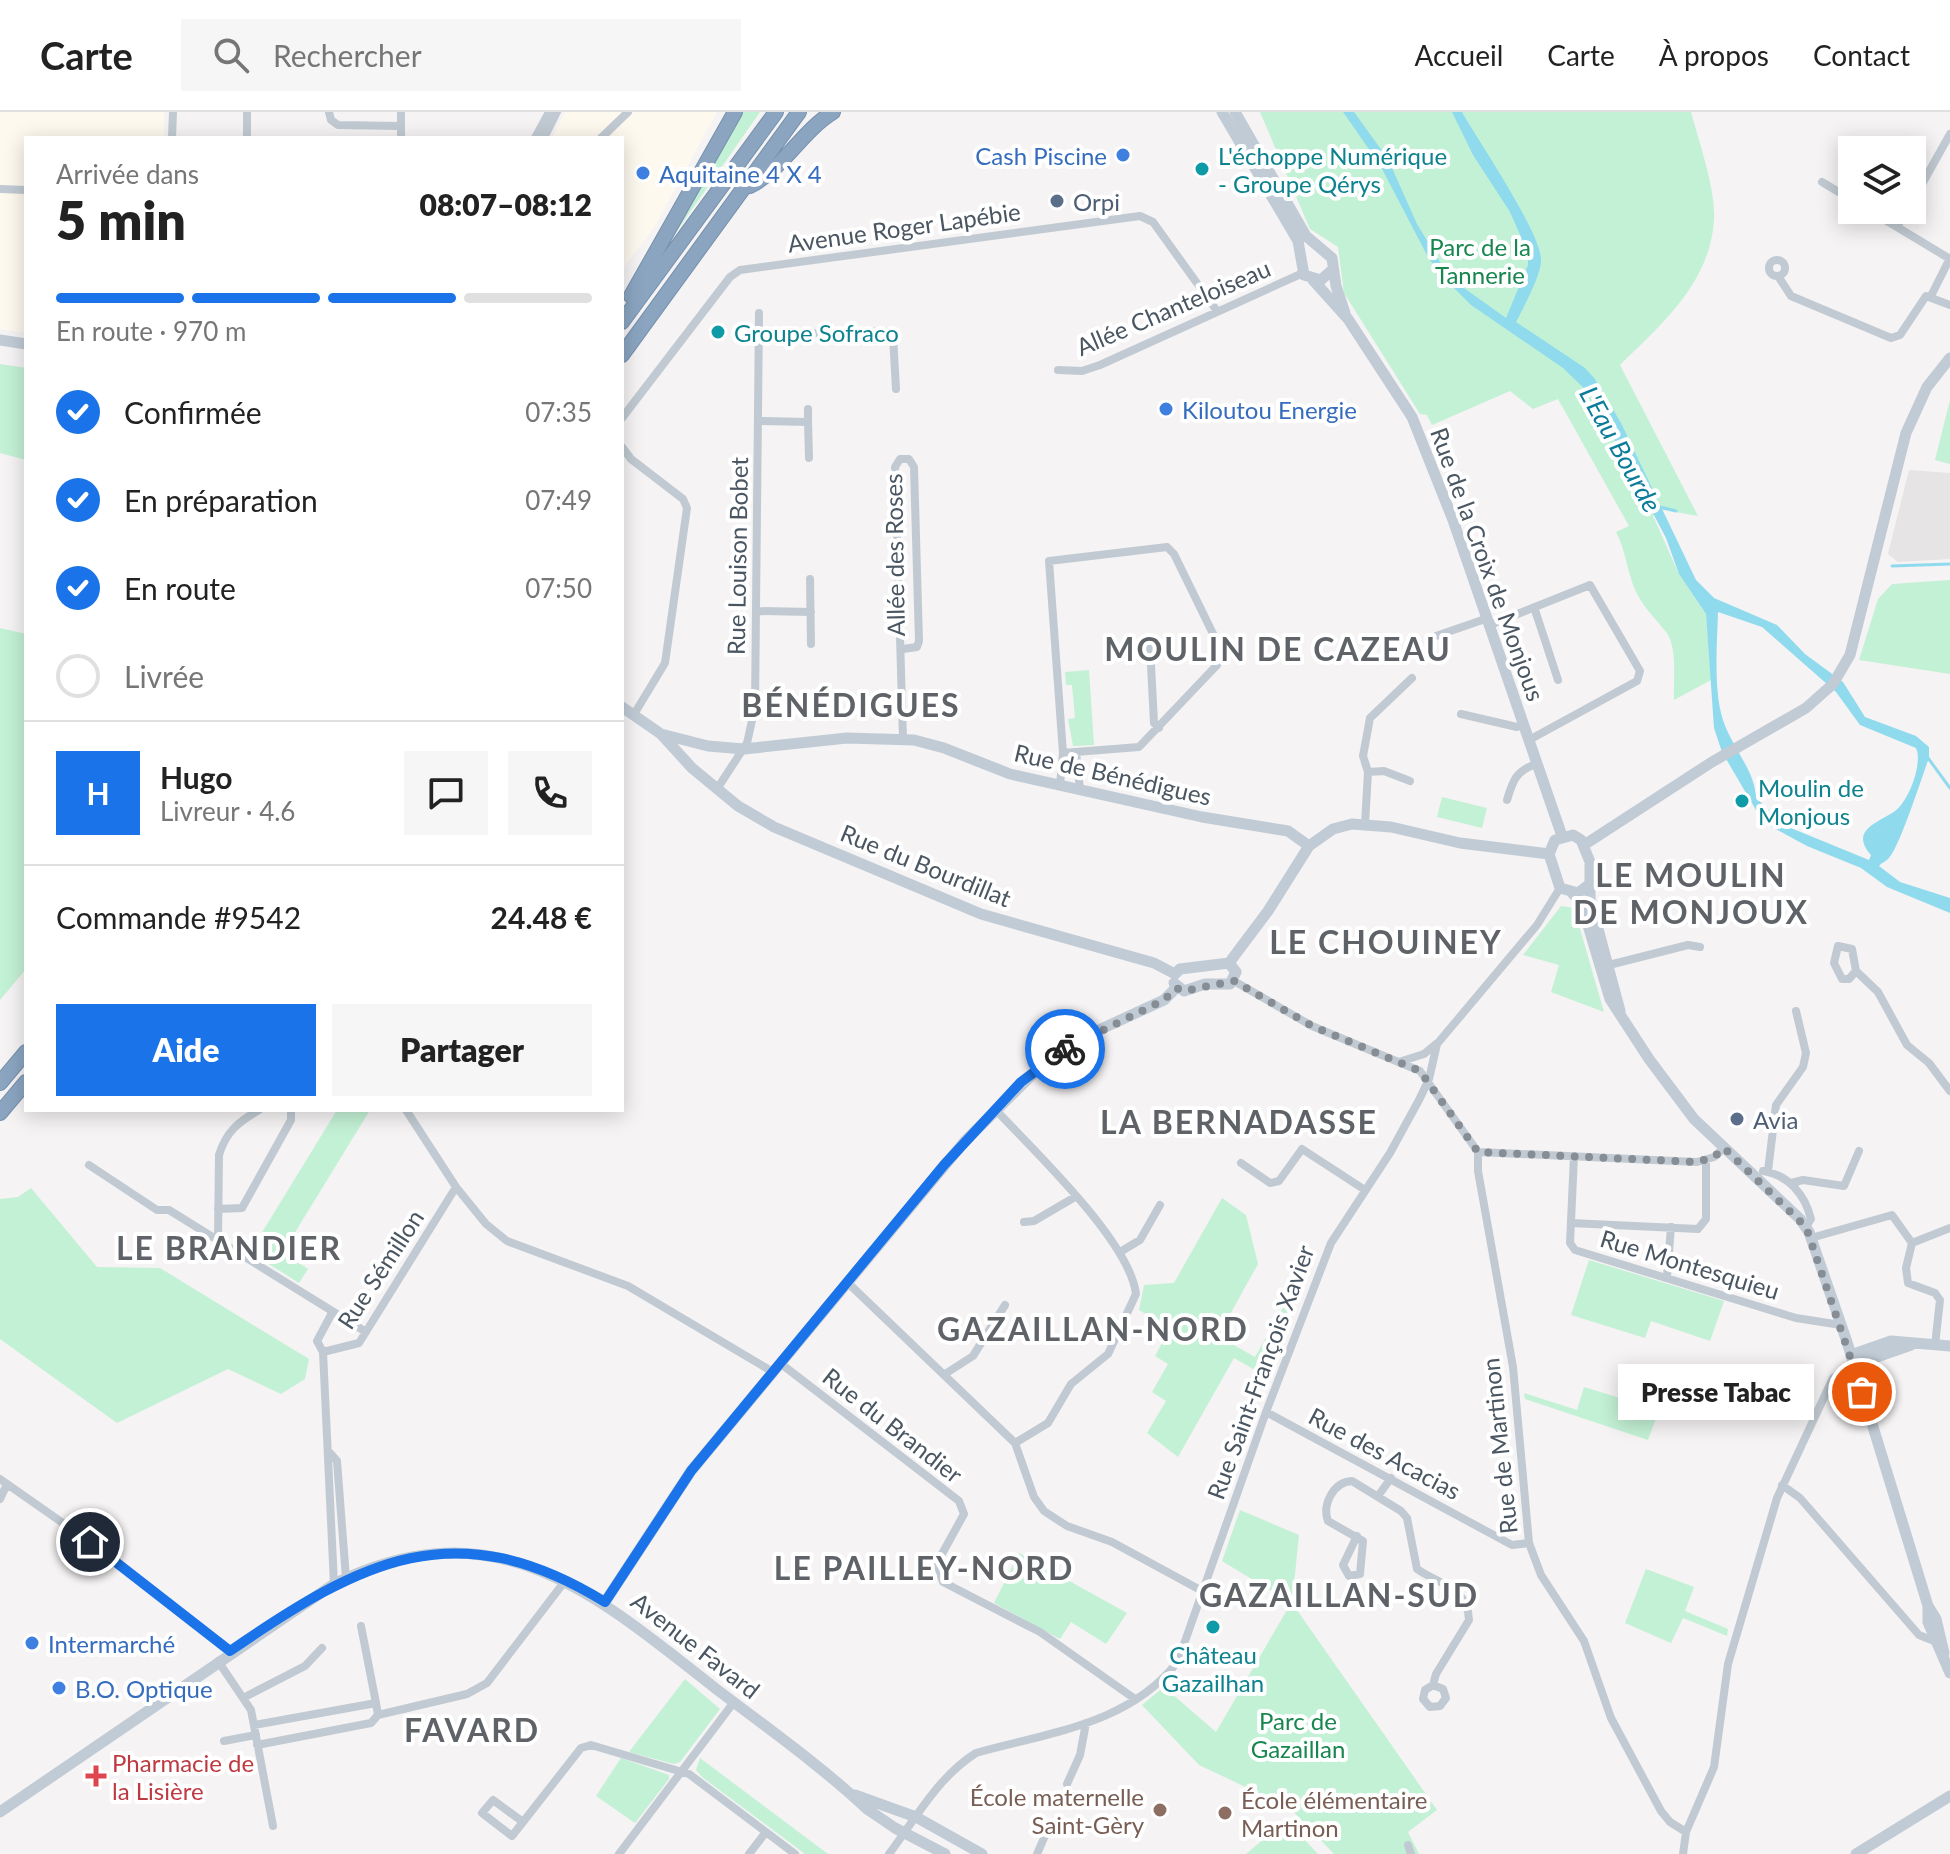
<!DOCTYPE html>
<html lang="fr">
<head>
<meta charset="utf-8">
<style>
	:root { --surface:#fff; --page:#f6f6f6; --text:#222; --muted:#767676; --line:#e0e0e0; --accent:#1a73e8 }
	body { margin:0; font-family:Lato,sans-serif; background:var(--page); color:var(--text); height:100vh; display:flex; flex-direction:column; font-size:30px; white-space:nowrap }
	* { box-sizing:border-box; margin:0 }
	p { font-size:26px; color:var(--muted) }
	.icon { flex:none; width:44px; height:44px; fill:none; stroke:currentColor; stroke-width:2; stroke-linecap:round; stroke-linejoin:round }
	.map { position:relative; flex:1; overflow:hidden }
	.panel { position:absolute; left:24px; top:24px; width:600px; height:976px; display:flex; flex-direction:column; background:var(--surface); border-radius:0px; box-shadow:0 4px 20px #0003 }
	.panel>* { flex:none }
	.fabs { position:absolute; left:1838px; top:24px; display:grid; gap:16px }
	.fabs a { display:grid; place-items:center; width:88px; height:88px; border-radius:0px; background:var(--surface); box-shadow:0 4px 20px #0003; font-size:40px }
	.pin { position:absolute; display:grid; place-items:center; width:68px; height:68px; color:#fff; margin:-34px; border:4px solid #fff; border-radius:50%; box-shadow:0 2px 8px #0007 }
	.courier { position:absolute; display:grid; place-items:center; width:80px; height:80px; margin:-40px; border:6px solid #1a73e8; border-radius:50%; background:#fff; color:#222; box-shadow:0 2px 10px #0007 }
	.bubble { position:absolute; height:56px; border-radius:0px; background:var(--surface); box-shadow:0 4px 20px #0003; font-size:26px; font-weight:800; line-height:56px; text-align:center }
	.overview em { font-style:normal; font-weight:800 }
	.overview div { display:flex; flex-direction:column-reverse }
	.overview { display:flex; align-items:center; justify-content:space-between; height:136px; padding:0 32px }
	h1 { font-size:52px; font-weight:800; line-height:60px }
	.bar { display:grid; grid-template-columns:repeat(4,1fr); gap:12px 8px; align-content:center; height:96px; padding:0 32px }
	.bar i { height:10px; border-radius:6px; background:var(--line) }
	.bar .selected { background:var(--accent) }
	.bar p { grid-column:span 4 }
	.line { display:flex; align-items:center; gap:20px; padding:0 32px; border-top:2px solid var(--line) }
	.line div { flex:1 }
	.round { display:grid; place-items:center; flex:none; width:84px; height:84px; border-radius:0px; background:var(--page) }
	ol { padding:0 32px; list-style:none }
	li { display:flex; align-items:center; gap:24px; height:88px }
	li p { margin-inline-start:auto }
	li .icon { padding:8px; border-radius:50%; background:var(--accent); color:#fff; stroke-width:4 }
	li:last-child { color:var(--muted) }
	li i { width:44px; height:44px; border:4px solid var(--line); border-radius:50% }
	.cta { display:flex; gap:16px; margin-top:auto; padding:16px 32px }
	.cta a { flex:1; height:92px; border-radius:0px; background:var(--accent); color:#fff; font-size:32px; font-weight:800; line-height:92px; text-align:center }
	.cta a+a { background:var(--page); color:var(--text) }
	header { display:flex; align-items:center; gap:48px; box-sizing:border-box; height:112px; padding:0 40px; background:var(--surface); border-bottom:2px solid var(--line) }
	header strong { font-size:38px }
	nav { display:flex; gap:44px; margin-inline-start:auto; font-size:28px }
	.search { width:560px; height:72px; background:var(--page); display:flex; align-items:center; gap:20px; box-sizing:border-box; padding:0 28px; border-radius:0px; color:var(--muted); font-size:30px }
	.map>svg:first-child { display:block }
</style>
</head>
<body>
<header>
<strong>Carte</strong>
<div class="search"><svg class="icon" aria-label="search" viewBox="0 0 24 24"><circle cx="10" cy="10" r="6"/><path d="M15 15l6 6"/></svg>Rechercher</div>
<nav><a>Accueil</a><a>Carte</a><a>À propos</a><a>Contact</a></nav>
</header>
<div class="map">
<svg width="1950" height="1742" viewBox="0 0 1950 1742">
	<rect width="100%" height="100%" fill="#f5f3f3"/>
	<path fill="#fdf9ef" d="M0 0H164V26H26V221L0 217Z
		M565 0H717L655 114 622 158V26H552Z"/>
	<path fill="#e6e4e5" d="M1909 358 1950 361V447L1898 450 1888 442Z"/>
	<path fill="#c3f1d5" d="M738 0H760L672 126 671 124Z
		M1260 0H1691C1699 30 1716 78 1714 108 1710 171 1662 212 1620 253L1698 404 1664 398 1653 404 1679 462 1706 502 1711 568 1674 588C1673 569 1678 535 1666 520 1655 506 1644 496 1636 480 1627 460 1626 439 1616 420L1629 414 1558 287 1533 297 1510 279 1432 313 1427 303 1420 302 1344 181 1338 135 1310 117Z
		M0 252 26 256V348L0 341Z
		M1950 288V352L1935 348Z
		M1950 468V562L1859 548 1878 487 1892 472Z
		M0 516 26 522V857L0 888Z
		M1089 558 1094 633 1073 634 1068 607 1075 606 1072 573H1066L1065 560Z
		M1442 685 1487 696 1482 716 1437 705Z
		M1561 794 1574 796 1604 900 1551 880 1559 853 1523 843Z
		M337 998H370L283 1140 308 1157 299 1171 250 1140Z
		M31 1076 97 1155 160 1156 309 1247 305 1267 281 1282 228 1257 117 1311 0 1227V1087L18 1085Z
		M1222 1086 1246 1103 1258 1152 1218 1224 1255 1245 1289 1185 1293 1190 1255 1258 1234 1246 1178 1345 1147 1321 1166 1289 1152 1280 1168 1252 1155 1244 1170 1216 1139 1198 1144 1173 1174 1171Z
		M1589 1148 1724 1189 1710 1229 1651 1209 1645 1226 1571 1203Z
		M1584 1275 1659 1298 1648 1328 1525 1287 1524 1281 1577 1298Z
		M1240 1398 1299 1423 1292 1491 1437 1698 1408 1720 1419 1742H1334L1290 1696 1199 1653 1142 1593 1164 1575 1216 1620 1291 1491 1222 1449Z
		M1019 1441 1127 1501 1106 1532 1071 1510 1060 1527 994 1491Z
		M1646 1457 1694 1475 1685 1499 1728 1517 1727 1524 1683 1506 1671 1531 1625 1511Z
		M685 1567 720 1597 680 1650 674 1652 629 1640Z
		M621 1646 669 1663V1667L635 1711 596 1684Z
		M700 1646 828 1742H805L702 1665 696 1658Z
		M1286 1708 1318 1742H1246Z"/>
	<path fill="#90daee" fill-rule="evenodd" d="M1343 0H1354L1388 47 1417 112 1450 166 1506 206 1528 153V141L1510 100 1473 43 1452 0H1462C1479 30 1540 119 1541 147 1542 162 1523 196 1516 210L1585 256 1595 267 1621 311 1696 468 1714 486 1777 513 1805 542 1843 570 1865 605 1916 624 1929 635V646C1922 664 1899 738 1888 747 1885 750 1881 751 1879 754L1900 770 1950 786V801L1887 775 1861 756 1807 734 1763 710 1722 640 1714 616 1706 502 1679 462 1666 426 1591 283 1563 256 1471 193 1449 171 1429 147 1380 53ZM1718 500 1762 515 1836 580 1860 613 1916 636C1923 651 1909 689 1895 699 1878 711 1849 718 1871 743L1869 748 1786 714 1756 686C1755 656 1728 632 1721 601 1714 571 1717 531 1718 500Z"/>
	<g fill="none" stroke-linecap="round" stroke-linejoin="round">
		<path stroke="#90daee" stroke-width="3" d="M1660 395 1676 399
			M1892 454 1950 452
			M1928 646 1950 676"/>
		<g stroke="#7690ad" stroke-width="16">
			<path id="highway" d="M750 74C783 57 801 20 833 0
				M631 184 735 0
				M622 210 776 0
				M622 243 799 0
				M0 971 26 940
				M0 1001 26 970"/>
		</g>
		<path stroke="#c1cad2" stroke-width="8" d="M329 0 331 8 338 13 401 14
			M172 26 173 0
			M247 26V0
			M401 26V0
			M535 26 549 0
			M544 26 557 0
			M601 26 628 0
			M1822 70 1852 88
			M0 77 26 78
			M1912 90 1950 22
			M1868 98 1897 115
			M1907 98 1897 115 1950 147
			M1769 156a8 8 0 1 1 16 0a8 8 0 1 1-16 0Z
			M1778 164 1791 184 1891 226 1900 223 1926 184 1950 193
			M1931 184 1950 146
			M760 223 888 219 893 224 896 277
			M1058 258 1082 259 1100 253 1303 161
			M622 306 730 165 740 158 1140 104 1153 110 1217 199
			M759 309 808 310 809 346
			M808 310V297
			M622 335 631 347 683 387 687 396 665 551 633 604
			M810 467 811 532
			M1534 495 1558 568
			M757 499 811 500
			M1490 513 1590 473 1640 559 1637 569 1529 628
			M1436 524 1488 506
			M1150 534 1154 611 1159 616
			M903 537 917 535 919 529 914 355 909 347H900L895 355 903 627
			M1461 602 1517 615 1523 613
			M1076 640 1080 678
			M1368 660 1384 659 1410 669
			M1060 673 1063 641 1049 449 1167 435 1174 442 1219 534 1221 544 1217 553 1139 635 1063 641
			M717 677 747 631 755 595 759 201
			M1507 688C1513 668 1516 659 1536 652
			M1365 712 1368 660 1363 644 1370 606 1412 566
			M1605 854 1688 833 1700 835
			M1856 859 1849 867H1842L1834 851 1838 834 1852 837 1856 859 1878 880 1907 933 1929 951 1950 979
			M1234 869 1312 914 1420 959 1478 1040V1059L1513 1255 1529 1431 1541 1463 1584 1529 1611 1606 1661 1699 1670 1710 1686 1720
			M1399 950 1424 942 1436 932
			M995 997C1032 1037 1130 1129 1136 1182L1108 1242 1071 1272 1048 1311 1015 1331
			M406 998 456 1075 486 1112 507 1129 628 1174 773 1260
			M1478 1040 1697 1050 1714 1045 1724 1036
			M1574 1044 1570 1131 1575 1138 1796 1206 1841 1213
			M1241 1051 1270 1071 1279 1069 1302 1037 1365 1078
			M89 1053 157 1098H169L366 1220
			M1763 1059C1789 1063 1805 1083 1811 1107L1806 1115
			M1768 1059 1776 993 1803 955 1806 941 1796 899
			M1791 1071 1803 1068 1844 1074 1859 1039
			M218 1097 242 1096 291 1008V998
			M1024 1110 1034 1109 1075 1085
			M1571 1111 1698 1117 1706 1107V1048
			M1811 1126 1892 1103 1912 1131
			M218 1128 219 1043C226 1020 238 1010 259 998
			M1120 1140 1140 1128 1160 1093
			M1667 1165 1671 1115
			M847 1170 1015 1331 1034 1385 1044 1399 1067 1414 1112 1430 1204 1480
			M332 1201 317 1229 323 1240 334 1472
			M1935 1233 1940 1188 1935 1181 1908 1171 1906 1156 1912 1131 1950 1116
			M323 1240 359 1231 456 1075
			M780 1251 959 1389 964 1402 937 1451 943 1470 1040 1520 1135 1587
			M945 1262 973 1244 1005 1193
			M1266 1300 1512 1433 1529 1431
			M330 1341 337 1349 346 1466
			M0 1367 90 1430 230 1539
			M1782 1373 1800 1386 1919 1523 1934 1529
			M1378 1384 1391 1366
			M0 1387 7 1372
			M1357 1424 1343 1453 1349 1464 1360 1462 1363 1429 1328 1409C1322 1393 1333 1370 1352 1369L1401 1399 1407 1406 1417 1457C1440 1473 1468 1475 1469 1508L1436 1562 1433 1573 1425 1578 1423 1587 1430 1595 1440 1594 1446 1586 1443 1577 1433 1573
			M361 1514 376 1591
			M218 1549 251 1598 273 1714
			M245 1585 305 1554 322 1536
			M378 1603 467 1582 487 1571 565 1469
			M254 1613 376 1591 378 1603 371 1611 257 1633
			M224 1629 256 1623
			M1067 1672 1080 1643 1086 1611
			M523 1710 512 1724 482 1701 493 1688 523 1710 581 1636 591 1633 689 1662 795 1742
			M1408 1733 1411 1742
			M619 1742 734 1590
			M749 1742 766 1720
			M889 1742C916 1706 938 1665 976 1641 1047 1621 1131 1612 1178 1549L1266 1300 1331 1131 1390 1041 1419 988 1429 967 1437 932 1537 813 1560 776
			M1037 1742 1048 1717
			M1683 1742 1686 1720 1714 1655 1728 1552 1777 1386 1833 1266 1854 1253"/>
		<path stroke="#c1cbd6" stroke-width="11" d="M1222 0 1298 129 1304 163 1321 168 1333 157
			M1235 0 1306 124 1332 146 1336 174 1345 201
			M1313 168 1348 207 1412 305 1453 408 1562 724
			M0 228 26 232
			M622 595 661 622 692 656 738 694 774 715 981 802 1154 851 1175 862
			M661 622 708 634 744 637 847 626 914 628 944 636 1010 662 1202 705 1288 719 1309 734
			M1584 733 1712 650 1806 596 1833 572 1850 543 1906 321 1927 275 1950 246
			M1591 771 1578 781 1560 776 1549 742 1555 728 1573 723 1581 728 1590 750V787L1620 899
			M1573 782 1581 790 1610 887 1649 947 1694 1007 1800 1107 1809 1120 1847 1230 1928 1494V1510L1950 1561
			M1229 851 1268 799 1309 734 1333 717 1352 712 1391 715 1460 731 1549 742
			M1175 862 1180 857 1229 851
			M1174 871 1184 879 1205 872H1230L1236 860 1229 851
			M1851 1243 1891 1229 1950 1234
			M1854 1253 1911 1233
			M605 1490 691 1359 965 1029 1039 956 1099 918 1164 888 1176 876
			M1928 1494 1936 1507 1944 1541
			M855 1683 916 1705 982 1742
			M0 1700 334 1472C494 1392 594 1481 715 1576 766 1615 820 1653 867 1697L895 1716 945 1742
			M1856 1742 1950 1684"/>
		<use href="#highway" stroke="#8ba5c1" stroke-width="14"/>
	</g>
	<g fill="none" stroke-linecap="round" stroke-linejoin="round">
		<path stroke="#868d94" stroke-width="8" stroke-dasharray="0 14.4" d="M1065 937 1164 888 1176 876 1184 879 1234 869 1312 914 1420 959 1478 1040 1697 1050 1714 1045 1724 1036 1806 1115 1862 1280"/>
		<path stroke="#1a73e8" stroke-width="10" d="M90 1430 230 1539C361 1449 455 1398 605 1490L691 1359 944 1053 1021 970 1065 937"/>
	</g>
	<g fill="#3f7fe0" stroke="#fff" stroke-width="3">
		<circle cx="1123" cy="43" r="8"/>
		<circle cx="643" cy="61" r="8"/>
		<circle cx="1166" cy="297" r="8"/>
		<circle cx="32" cy="1531" r="8"/>
		<circle cx="59" cy="1576" r="8"/>
	</g>
	<g fill="#0f9aa8" stroke="#fff" stroke-width="3">
		<circle cx="1202" cy="57" r="8"/>
		<circle cx="718" cy="220" r="8"/>
		<circle cx="1742" cy="689" r="8"/>
		<circle cx="1213" cy="1515" r="8"/>
	</g>
	<g fill="#5c6f8a" stroke="#fff" stroke-width="3">
		<circle cx="1057" cy="89" r="8"/>
		<circle cx="1737" cy="1007" r="8"/>
	</g>
	<path fill="#e0444e" stroke="#fff" stroke-width="3" d="M92 1652h8v8h8v8h-8v8h-8v-8h-8v-8h8z"/>
	<g fill="#8d6e63" stroke="#fff" stroke-width="3">
		<circle cx="1160" cy="1698" r="8"/>
		<circle cx="1225" cy="1701" r="8"/>
	</g>
	<g text-anchor="middle" dominant-baseline="central" stroke-width="8" stroke-linejoin="round" paint-order="stroke">
		<g font-size="24" fill="#366cbe" stroke="#fff" text-anchor="start">
			<text x="1107" y="43" text-anchor="end">Cash Piscine</text>
			<text x="659" y="61">Aquitaine 4 X 4</text>
			<text x="1182" y="297">Kiloutou Energie</text>
			<text x="48" y="1531">Intermarché</text>
			<text x="75" y="1576">B.O. Optique</text>
		</g>
		<g font-size="24" fill="#0d838f" stroke="#fff" text-anchor="start">
			<text x="1218" y="43">L'échoppe Numérique<tspan x="1218" dy="28">- Groupe Qérys</tspan></text>
			<text x="734" y="220">Groupe Sofraco</text>
			<text x="1758" y="675">Moulin de<tspan x="1758" dy="28">Monjous</tspan></text>
			<text x="1213" y="1542" text-anchor="middle">Château<tspan x="1213" dy="28">Gazailhan</tspan></text>
		</g>
		<g font-size="24" fill="#4e5e75" stroke="#fff" text-anchor="start">
			<text x="1073" y="89">Orpi</text>
			<text x="1753" y="1007">Avia</text>
		</g>
		<g font-size="24" fill="#4a5661" stroke="#fff">
			<text transform="translate(904 115) rotate(-8)">Avenue Roger Lapébie</text>
			<text transform="translate(1173 195) rotate(-23)">Allée Chanteloiseau</text>
			<text transform="translate(894 443) rotate(-91)">Allée des Roses</text>
			<text transform="translate(737 444) rotate(-89)">Rue Louison Bobet</text>
			<text transform="translate(1488 452) rotate(70)">Rue de la Croix de Monjous</text>
			<text transform="translate(1113 662) rotate(13)">Rue de Bénédigues</text>
			<text transform="translate(926 753) rotate(22)">Rue du Bourdillat</text>
			<text transform="translate(1690 1152) rotate(17)">Rue Montesquieu</text>
			<text transform="translate(380 1157) rotate(-57)">Rue Sémillon</text>
			<text transform="translate(1260 1260) rotate(-70)">Rue Saint-François Xavier</text>
			<text transform="translate(893 1313) rotate(38)">Rue du Brandier</text>
			<text transform="translate(1499 1334) rotate(-96)">Rue de Martinon</text>
			<text transform="translate(1385 1341) rotate(28)">Rue des Acacias</text>
			<text transform="translate(696 1533) rotate(38)">Avenue Favard</text>
		</g>
		<g font-size="24" fill="#17864f" stroke="#fff">
			<text x="1480" y="134">Parc de la<tspan x="1480" dy="28">Tannerie</tspan></text>
			<text x="1298" y="1608">Parc de<tspan x="1298" dy="28">Gazaillan</tspan></text>
		</g>
		<g font-size="24" fill="#be3a42" stroke="#fff" text-anchor="start">
			<text x="112" y="1650">Pharmacie de<tspan x="112" dy="28">la Lisière</tspan></text>
		</g>
		<g font-size="24" fill="#785e54" stroke="#fff" text-anchor="end">
			<text x="1144" y="1684">École maternelle<tspan x="1144" dy="28">Saint-Gèry</tspan></text>
			<text x="1241" y="1687" text-anchor="start">École élémentaire<tspan x="1241" dy="28">Martinon</tspan></text>
		</g>
		<g font-size="26" font-style="italic" fill="#0c7c9b" stroke="#fff">
			<text transform="translate(1621 337) rotate(61)">L'Eau Bourde</text>
		</g>
		<g font-size="32" font-weight="bold" letter-spacing="2" fill="#5f6368" stroke="#fff">
			<text x="1278" y="536">MOULIN DE CAZEAU</text>
			<text x="851" y="592">BÉNÉDIGUES</text>
			<text x="1691" y="762">LE MOULIN<tspan x="1691" dy="37">DE MONJOUX</tspan></text>
			<text x="1386" y="829">LE CHOUINEY</text>
			<text x="1239" y="1009">LA BERNADASSE</text>
			<text x="229" y="1135">LE BRANDIER</text>
			<text x="1093" y="1216">GAZAILLAN-NORD</text>
			<text x="924" y="1455">LE PAILLEY-NORD</text>
			<text x="1339" y="1482">GAZAILLAN-SUD</text>
			<text x="472" y="1617">FAVARD</text>
		</g>
	</g>
</svg>
<div class="fabs">
<a><svg class="icon" aria-label="layers" viewBox="0 0 24 24"><path d="M12 4l9 5-9 5-9-5zM3 14l9 5 9-5"/></svg></a>
</div>
<div class="pin" style="left:1862px;top:1280px;background:#ea580c"><svg class="icon" aria-label="bag" viewBox="0 0 24 24"><path d="M5 8h14l-1 12H6zM9 8a3 3 0 0 1 6 0"/></svg></div>
<div class="pin" style="left:90px;top:1430px;background:#1f2937"><svg class="icon" aria-label="home" viewBox="0 0 24 24"><path d="M3 11l9-7 9 7M6 9v11h12V9"/></svg></div>
<div class="courier" style="left:1065px;top:937px"><svg class="icon" aria-label="bike" viewBox="0 0 24 24"><circle cx="6" cy="16" r="4"/><circle cx="18" cy="16" r="4"/><path d="M6 16l4-8h5l3 8M10 8l3 8H6M13 5h3"/></svg></div>
<div class="bubble" style="left:1618px;top:1252px;width:196px">Presse Tabac</div>
<section class="panel">
<div class="overview"><div><h1>5 min</h1><p>Arrivée dans</p></div><em>08:07–08:12</em></div>
<div class="bar"><i class="selected"></i><i class="selected"></i><i class="selected"></i><i></i><p>En route · 970 m</p></div>
<ol>
<li><svg class="icon" aria-label="check" viewBox="0 0 24 24"><path d="M5 12l5 5 9-10"/></svg>Confirmée<p>07:35</p></li>
<li><svg class="icon" aria-label="check" viewBox="0 0 24 24"><path d="M5 12l5 5 9-10"/></svg>En préparation<p>07:49</p></li>
<li><svg class="icon" aria-label="check" viewBox="0 0 24 24"><path d="M5 12l5 5 9-10"/></svg>En route<p>07:50</p></li>
<li><i></i>Livrée</li>
</ol>
<div class="line" style="height:144px"><b class="round" style="background:var(--accent);color:#fff">H</b><div><b>Hugo</b><p>Livreur · 4.6</p></div><a class="round"><svg class="icon" aria-label="chat" viewBox="0 0 24 24"><path d="M4 5h16v11H9l-5 4z"/></svg></a><a class="round"><svg class="icon" aria-label="phone" viewBox="0 0 24 24"><path d="M5 4h4l2 5-3 2q2 4 5 5l2-3 5 2v4C11 20 4 13 5 4z"/></svg></a></div>
<div class="line" style="height:104px"><div>Commande #9542</div><b>24.48 €</b></div>
<div class="cta"><a>Aide</a><a>Partager</a></div>
</section>
</div>
</body>
</html>
